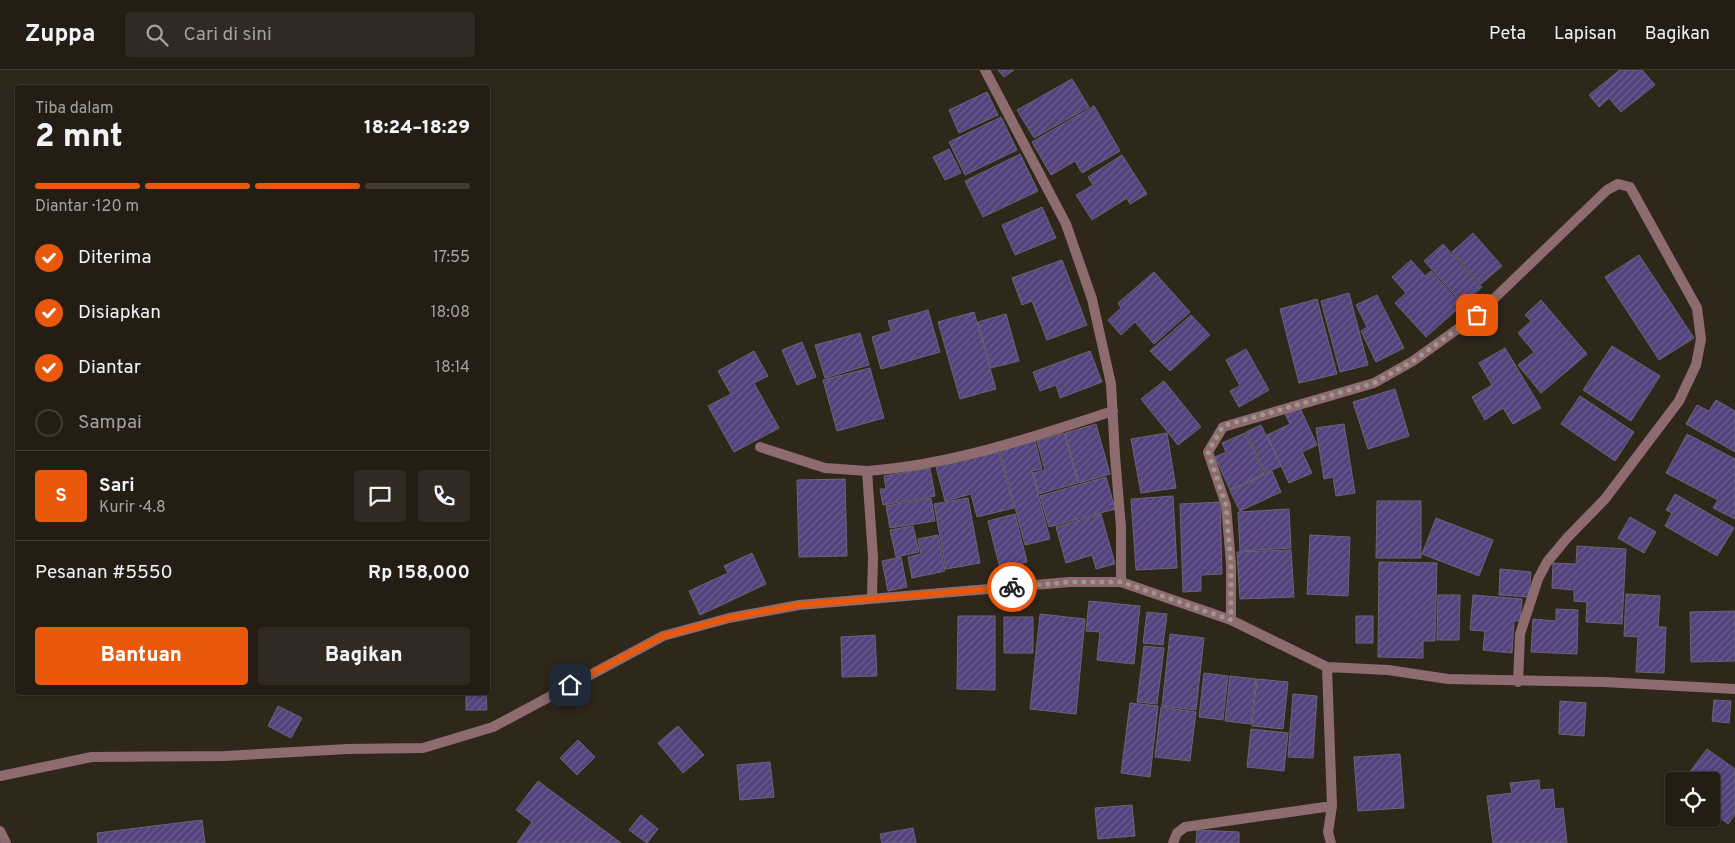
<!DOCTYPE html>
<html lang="id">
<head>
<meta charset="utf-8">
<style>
	:root { --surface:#241d14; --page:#302a22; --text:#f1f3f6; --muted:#a3a2a0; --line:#413b34; --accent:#ea580c }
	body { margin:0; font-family:Overpass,sans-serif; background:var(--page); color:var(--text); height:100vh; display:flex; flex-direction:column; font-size:19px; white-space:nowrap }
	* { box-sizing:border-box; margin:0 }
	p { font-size:16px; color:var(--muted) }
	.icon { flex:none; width:28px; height:28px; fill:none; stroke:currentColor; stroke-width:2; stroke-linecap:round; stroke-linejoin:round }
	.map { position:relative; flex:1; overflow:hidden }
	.side { position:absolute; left:15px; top:15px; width:475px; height:610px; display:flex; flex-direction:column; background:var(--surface); border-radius:5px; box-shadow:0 1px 4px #0004,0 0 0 1px var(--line) }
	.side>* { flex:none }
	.controls { position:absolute; left:1665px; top:702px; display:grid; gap:10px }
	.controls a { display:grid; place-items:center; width:55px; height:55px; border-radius:5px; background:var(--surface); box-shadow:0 1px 4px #0004,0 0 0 1px var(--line); font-size:25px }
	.pin { position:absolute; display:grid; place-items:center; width:42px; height:42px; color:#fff; margin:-21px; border-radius:10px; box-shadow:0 2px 8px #0006 }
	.courier { position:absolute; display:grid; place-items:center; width:50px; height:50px; margin:-25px; border:4px solid #ea580c; border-radius:50%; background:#fff; color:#222; box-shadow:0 1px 6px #0007 }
	.head em { font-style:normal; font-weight:800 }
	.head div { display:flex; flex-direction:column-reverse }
	.head { display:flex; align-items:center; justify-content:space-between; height:85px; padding:0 20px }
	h1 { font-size:32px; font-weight:800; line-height:38px }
	.bar { display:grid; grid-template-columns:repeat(4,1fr); gap:8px 5px; align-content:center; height:60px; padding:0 20px }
	.bar i { height:6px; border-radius:4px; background:var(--line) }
	.bar .active { background:var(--accent) }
	.bar p { grid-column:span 4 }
	.line { display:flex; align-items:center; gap:12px; padding:0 20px; border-top:1px solid var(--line) }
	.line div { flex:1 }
	.round { display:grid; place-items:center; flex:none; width:52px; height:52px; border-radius:5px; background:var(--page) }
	ol { padding:0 20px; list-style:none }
	li { display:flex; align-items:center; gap:15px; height:55px }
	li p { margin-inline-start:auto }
	li .icon { padding:5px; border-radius:50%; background:var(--accent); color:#fff; stroke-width:4 }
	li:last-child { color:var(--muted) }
	li i { width:28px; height:28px; border:2px solid var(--line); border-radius:50% }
	.button { display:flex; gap:10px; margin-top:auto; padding:10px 20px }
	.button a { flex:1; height:58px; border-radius:5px; background:var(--accent); color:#fff; font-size:20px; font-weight:800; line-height:58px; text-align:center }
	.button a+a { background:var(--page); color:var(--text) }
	header { display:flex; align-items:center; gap:30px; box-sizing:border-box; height:70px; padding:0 25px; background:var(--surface); border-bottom:1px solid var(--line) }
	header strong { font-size:24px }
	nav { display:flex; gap:28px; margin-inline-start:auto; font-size:18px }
	.search { width:350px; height:45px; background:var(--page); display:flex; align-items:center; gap:12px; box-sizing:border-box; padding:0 18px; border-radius:5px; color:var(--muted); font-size:19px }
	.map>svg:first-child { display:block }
</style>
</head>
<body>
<header>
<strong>Zuppa</strong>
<div class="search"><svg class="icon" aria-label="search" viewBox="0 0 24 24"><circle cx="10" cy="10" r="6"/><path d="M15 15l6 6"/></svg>Cari di sini</div>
<nav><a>Peta</a><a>Lapisan</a><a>Bagikan</a></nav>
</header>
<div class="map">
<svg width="1735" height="773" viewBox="0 0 1735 773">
	<defs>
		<pattern id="building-hatch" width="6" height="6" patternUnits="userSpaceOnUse" patternTransform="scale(1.25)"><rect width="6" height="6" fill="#54427d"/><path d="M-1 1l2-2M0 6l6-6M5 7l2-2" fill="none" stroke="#6c5c8e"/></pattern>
	</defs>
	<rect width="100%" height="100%" fill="#30271b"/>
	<path fill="url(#building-hatch)" stroke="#696575" d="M998 0H1014L1004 7Z
		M1620 0H1642L1655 15 1621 42 1609 28 1599 37 1589 25Z
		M1072 9 1089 37 1034 68 1017 40Z
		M987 22 998 45 959 63 949 40Z
		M1094 36 1120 81 1082 103 1075 91 1051 105 1032 72Z
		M1001 47 1017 80 965 105 949 72Z
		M949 79 961 103 945 110 933 87Z
		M1020 84 1038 121 983 147 965 111Z
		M1122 85 1147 124 1130 134 1127 128 1092 150 1076 125 1093 115 1088 107Z
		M1042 137 1056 168 1015 185 1002 155Z
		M1473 163 1502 196 1481 214 1452 182Z
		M1443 174 1482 217 1463 234 1424 191Z
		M1639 185 1694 268 1659 290 1605 207Z
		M1062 190 1087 255 1047 270 1032 231 1022 235 1012 208Z
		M1411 190 1425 206 1431 201 1462 235 1426 267 1395 233 1406 223 1392 207Z
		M1154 202 1190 242 1154 274 1135 252 1121 265 1108 250 1121 238 1118 233Z
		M1349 223 1368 295 1340 302 1321 231Z
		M1377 225 1404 278 1376 292 1361 261 1367 257 1356 235Z
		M1317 229 1337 304 1299 313 1280 239Z
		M1541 230 1587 284 1541 323 1518 295 1534 282 1518 263 1531 251 1525 245Z
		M928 240 940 282 881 299 872 267 891 261 888 251Z
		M974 242 996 319 960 329 938 252Z
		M1006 244 1019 291 991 298 978 252Z
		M1191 245 1210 265 1170 301 1150 281Z
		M860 263 869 295 825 308 815 275Z
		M802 272 816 307 797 315 782 280Z
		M1612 276 1660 306 1631 351 1583 320Z
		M1505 278 1541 338 1513 354 1503 338 1485 350 1472 327 1492 315 1479 293Z
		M1246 279 1269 320 1239 337 1230 321 1240 316 1226 290Z
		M754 281 768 306 754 313 779 358 734 382 708 336 731 324 718 301Z
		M1090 281 1102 312 1060 328 1056 315 1040 321 1033 302Z
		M870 298 884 348 837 361 823 310Z
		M1164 311 1201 357 1178 375 1141 329Z
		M1395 319 1409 366 1368 379 1353 332Z
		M1580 326 1634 362 1615 391 1561 354Z
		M1716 330 1735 341V382L1686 354 1697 335 1709 341Z
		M1300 338 1317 375 1302 382 1312 403 1289 413 1267 365 1290 354 1285 344Z
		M1096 354 1110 404 1079 413 1065 363Z
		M1344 354 1355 423 1336 426 1333 407 1324 409 1316 358Z
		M1261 355 1281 396 1265 403 1246 362Z
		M1064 363 1078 413 1039 424 1033 403 1045 400 1037 371Z
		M1167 363 1176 418 1141 423 1131 369Z
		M1245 363 1264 404 1230 420 1215 387 1226 382 1222 373Z
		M1687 364 1735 389V449L1713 438 1718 430 1666 403Z
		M1035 371 1042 399 1032 401 1050 469 1025 475 1000 381Z
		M999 382 1014 438 977 447 971 424 945 431 936 397Z
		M930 398 935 426 883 435 880 419H886L884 406Z
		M1272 401 1281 422 1240 441 1230 421Z
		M1106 407 1115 439 1049 457 1040 426Z
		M845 409 847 486 799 487 797 410Z
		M1675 424 1734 458 1717 486 1665 456 1672 443 1666 440Z
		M1173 426 1177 498 1136 500 1131 429Z
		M931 428 935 451 890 458 886 436Z
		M968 428 980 493 946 499 934 434Z
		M1377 431H1421V488H1376Z
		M1220 432 1222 504 1201 505V521L1183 522 1180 434Z
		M1289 439 1291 478 1240 481 1238 442Z
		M1015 444 1027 492 1000 498 988 451Z
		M1101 444 1115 494 1096 499 1092 485 1066 493 1056 457Z
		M1630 447 1656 462 1644 483 1618 468Z
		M1436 448 1493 470 1479 506 1422 484Z
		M913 456 919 482 896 487 890 460Z
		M938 465 945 501 912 508 908 487 921 484 918 469Z
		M1310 465 1350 467 1348 526 1307 524Z
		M1577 476 1626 479 1622 554 1586 552 1587 532 1574 531V520L1552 518 1553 493 1576 494Z
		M1291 480 1294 527 1240 529 1237 482Z
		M752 483 766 514 700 545 689 521 728 503 724 496Z
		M901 487 907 517 888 521 882 491Z
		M1379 492 1437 493 1435 571H1423V588L1378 587Z
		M1500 499 1531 502 1529 527 1499 525Z
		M1626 524 1660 526 1658 557H1666L1664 603 1636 602 1638 567 1624 566Z
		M1438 525H1460L1459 570H1437Z
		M1473 525 1522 529 1520 551H1514L1512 583 1483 580 1485 561 1470 560Z
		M1089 531 1140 536 1134 594 1097 590 1100 562 1086 561Z
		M1556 539 1578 540 1577 584 1531 582 1533 549 1556 551Z
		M1735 541V591L1691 592 1690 542Z
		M1147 542 1167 544 1163 575 1143 573Z
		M1040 544 1085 549 1076 644 1030 639Z
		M958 546H995V620L957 619Z
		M1356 546H1373V573H1356Z
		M1004 547H1033V583H1004Z
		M1170 564 1204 568 1196 640 1162 636Z
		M875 565 877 606 842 607 841 567Z
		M1144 576 1164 578 1157 634 1137 632Z
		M1204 603 1228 606 1223 650 1199 647Z
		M1230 606 1256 609 1251 654 1225 651Z
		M1257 609 1288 612 1283 659 1252 656Z
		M466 622H486L487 640H466Z
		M1293 624 1317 626 1313 688 1288 687Z
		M1714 630 1731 631 1729 653 1712 651Z
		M1560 631 1586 633 1584 666 1559 664Z
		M1130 633 1158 636 1150 707 1121 703Z
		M278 636 302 648 291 668 268 656Z
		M1161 637 1196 642 1190 691 1155 687Z
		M678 656 704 685 683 703 658 673Z
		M1251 659 1288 663 1284 701 1247 697Z
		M578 670 595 687 577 705 560 688Z
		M1707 679 1735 699V744L1728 754 1719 747 1713 755 1704 749H1711V711H1683Z
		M1400 684 1404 738 1358 741 1354 687Z
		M770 692 774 727 740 730 737 695Z
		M1539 710 1540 720 1553 719 1555 739 1563 738 1567 773H1493L1487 726 1512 723 1510 713Z
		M538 711 621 773H517L532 752 516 740Z
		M1132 735 1135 766 1098 769 1095 738Z
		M641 745 658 759 647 773 629 760Z
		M202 750 205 773H98L97 763Z
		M913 758 916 773H882L880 764Z
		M1197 760 1239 762V773H1196Z"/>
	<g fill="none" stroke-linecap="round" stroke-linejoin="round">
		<path stroke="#8d6b6f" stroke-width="10" d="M0 761 6 773"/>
		<path stroke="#8d6b6f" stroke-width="10" d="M985 0 1066 154 1092 229 1111 314 1115 386 1121 457V512
			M760 377 825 398 867 401
			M872 527 873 487 867 401C952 395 1033 367 1113 341
			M1231 550V494L1226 435 1208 382 1223 357 1374 313 1413 291 1477 245 1607 120 1618 114 1630 117 1697 238 1701 269 1696 295 1679 331 1605 429 1567 468 1547 492 1538 509 1520 564 1518 612
			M1327 597 1332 736 1328 762 1331 773
			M0 706 92 687 225 686 347 679 423 678 493 657 663 566 729 548 799 535 1070 512H1121L1231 550 1327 597 1388 600 1448 609 1604 612 1735 619
			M1173 773 1177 763 1185 757 1332 736"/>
	</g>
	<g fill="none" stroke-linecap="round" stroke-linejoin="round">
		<path stroke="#9e978f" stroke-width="5" stroke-dasharray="0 9" d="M1012 517 1070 512H1122L1231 550V494L1226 435 1208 382 1223 356 1374 313 1413 291 1477 245"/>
		<path stroke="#ea580c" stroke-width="6" d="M570 615 663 566 729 548 799 535 1012 517"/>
	</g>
</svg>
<div class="controls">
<a><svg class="icon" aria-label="locate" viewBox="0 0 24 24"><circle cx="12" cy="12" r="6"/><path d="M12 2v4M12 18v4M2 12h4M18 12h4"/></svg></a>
</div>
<div class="pin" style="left:1477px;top:245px;background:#ea580c"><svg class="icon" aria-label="bag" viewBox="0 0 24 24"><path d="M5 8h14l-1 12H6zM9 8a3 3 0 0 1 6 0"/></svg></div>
<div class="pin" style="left:570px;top:615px;background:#1f2937"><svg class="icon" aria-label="home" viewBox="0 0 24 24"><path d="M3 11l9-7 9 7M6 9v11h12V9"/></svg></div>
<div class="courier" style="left:1012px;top:517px"><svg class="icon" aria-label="bike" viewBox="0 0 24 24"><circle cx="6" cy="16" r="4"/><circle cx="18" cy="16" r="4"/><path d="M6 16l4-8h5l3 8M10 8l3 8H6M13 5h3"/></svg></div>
<section class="side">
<div class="head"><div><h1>2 mnt</h1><p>Tiba dalam</p></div><em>18:24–18:29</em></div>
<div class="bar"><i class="active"></i><i class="active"></i><i class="active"></i><i></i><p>Diantar · 120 m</p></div>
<ol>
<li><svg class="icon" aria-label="check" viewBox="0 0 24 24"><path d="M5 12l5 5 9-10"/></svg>Diterima<p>17:55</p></li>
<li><svg class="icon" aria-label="check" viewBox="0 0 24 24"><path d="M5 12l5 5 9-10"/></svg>Disiapkan<p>18:08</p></li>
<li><svg class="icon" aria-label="check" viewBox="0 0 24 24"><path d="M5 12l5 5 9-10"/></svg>Diantar<p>18:14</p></li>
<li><i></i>Sampai</li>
</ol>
<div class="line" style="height:90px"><b class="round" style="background:var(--accent);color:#fff">S</b><div><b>Sari</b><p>Kurir · 4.8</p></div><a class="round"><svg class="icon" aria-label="chat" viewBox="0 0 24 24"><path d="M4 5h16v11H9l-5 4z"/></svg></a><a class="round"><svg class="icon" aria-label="phone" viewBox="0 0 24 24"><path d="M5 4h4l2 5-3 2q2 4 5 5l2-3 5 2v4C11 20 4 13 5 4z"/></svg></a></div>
<div class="line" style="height:65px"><div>Pesanan #5550</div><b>Rp 158,000</b></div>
<div class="button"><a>Bantuan</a><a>Bagikan</a></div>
</section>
</div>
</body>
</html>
